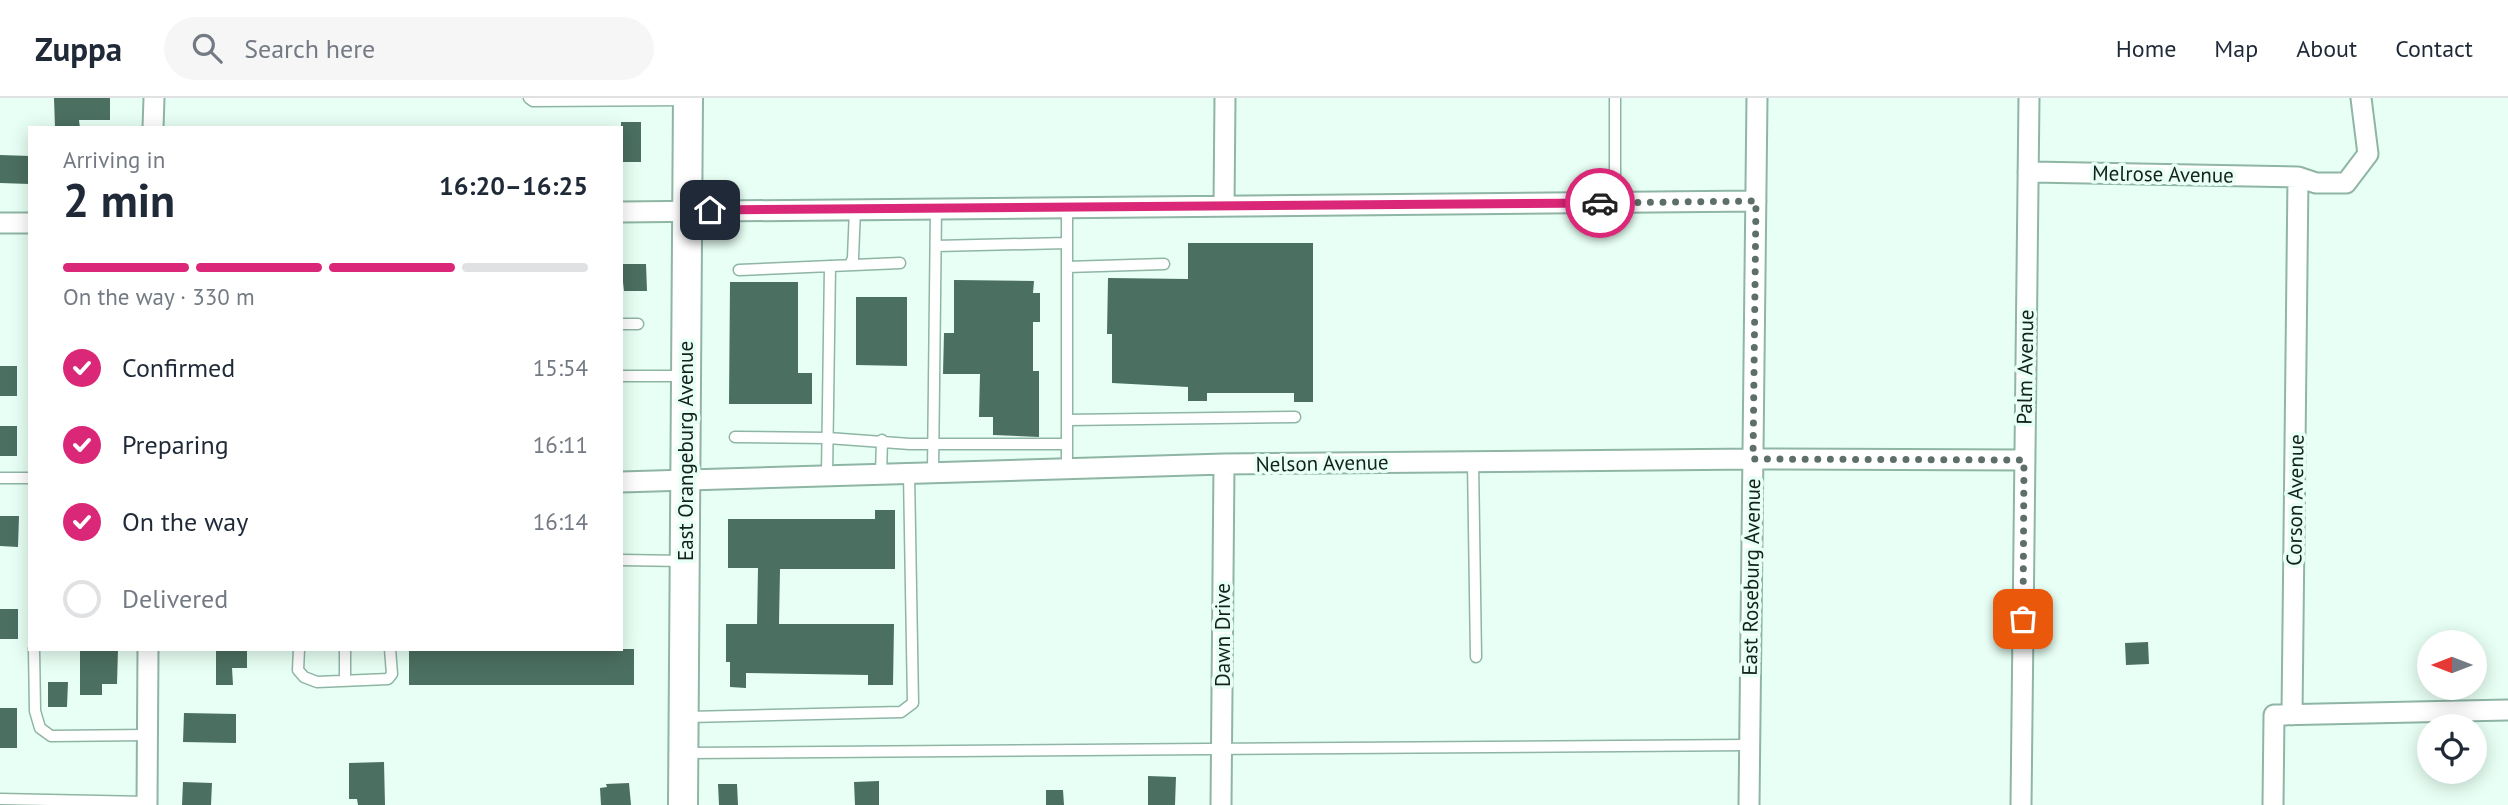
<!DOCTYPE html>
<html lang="en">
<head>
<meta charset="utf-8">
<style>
	:root { --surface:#fff; --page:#f6f6f7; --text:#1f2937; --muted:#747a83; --line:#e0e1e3; --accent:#db2777 }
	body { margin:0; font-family:"PT Sans",sans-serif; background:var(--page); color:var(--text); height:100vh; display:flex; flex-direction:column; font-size:26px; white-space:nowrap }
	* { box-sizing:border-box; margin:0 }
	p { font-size:23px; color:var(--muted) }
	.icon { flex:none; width:38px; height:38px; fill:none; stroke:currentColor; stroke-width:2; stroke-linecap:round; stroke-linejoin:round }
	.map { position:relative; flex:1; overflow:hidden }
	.drawer { position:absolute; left:28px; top:28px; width:595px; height:525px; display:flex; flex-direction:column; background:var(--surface); border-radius:0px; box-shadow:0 4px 18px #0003 }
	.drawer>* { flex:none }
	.needle { width:46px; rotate:270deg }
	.tools { position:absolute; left:2417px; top:532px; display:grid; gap:14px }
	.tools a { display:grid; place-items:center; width:70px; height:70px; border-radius:50%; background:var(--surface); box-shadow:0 4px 18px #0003; font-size:35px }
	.pin { position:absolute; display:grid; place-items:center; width:60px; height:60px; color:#fff; margin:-30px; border-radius:14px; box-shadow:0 4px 10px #0006 }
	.courier { position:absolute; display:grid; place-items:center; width:70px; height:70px; margin:-35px; border:5px solid #db2777; border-radius:50%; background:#fff; color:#222; box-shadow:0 2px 9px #0007 }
	.summary em { font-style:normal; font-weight:600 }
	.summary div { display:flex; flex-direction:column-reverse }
	.summary { display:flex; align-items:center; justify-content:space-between; height:119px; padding:0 35px }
	h1 { font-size:46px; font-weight:600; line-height:52px }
	.bar { display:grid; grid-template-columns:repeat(4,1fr); gap:10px 7px; align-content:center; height:84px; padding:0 35px }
	.bar i { height:9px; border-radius:5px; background:var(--line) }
	.bar .current { background:var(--accent) }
	.bar p { grid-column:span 4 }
	ol { padding:0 35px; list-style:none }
	li { display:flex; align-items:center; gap:21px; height:77px }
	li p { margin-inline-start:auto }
	li .icon { padding:7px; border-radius:50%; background:var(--accent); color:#fff; stroke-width:4 }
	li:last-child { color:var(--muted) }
	li i { width:38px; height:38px; border:4px solid var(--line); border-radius:50% }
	header { display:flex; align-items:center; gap:42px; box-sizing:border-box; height:98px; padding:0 35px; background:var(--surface); border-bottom:2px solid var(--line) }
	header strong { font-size:33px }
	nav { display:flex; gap:38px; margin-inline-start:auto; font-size:24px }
	.search { width:490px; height:63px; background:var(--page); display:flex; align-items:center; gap:18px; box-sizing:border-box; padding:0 24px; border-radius:38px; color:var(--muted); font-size:26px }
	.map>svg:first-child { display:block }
</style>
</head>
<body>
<header>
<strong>Zuppa</strong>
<div class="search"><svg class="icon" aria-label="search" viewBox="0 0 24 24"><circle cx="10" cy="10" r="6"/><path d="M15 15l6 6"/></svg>Search here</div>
<nav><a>Home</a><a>Map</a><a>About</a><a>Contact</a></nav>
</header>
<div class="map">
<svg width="2508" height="707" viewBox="0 0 2508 707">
	<rect width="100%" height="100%" fill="#e7fff4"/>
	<path fill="#4b6f61" d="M54 0H110V22H79L80 30H55Z
		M621 24H641V64H621Z
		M0 57 30 58V86L0 85Z
		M1188 145H1313V304H1294V295H1207V303H1188V289L1112 285V236H1107L1108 180 1188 181Z
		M621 166H646L647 193H624Z
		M954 182 1034 183 1033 195H1040V224H1033V273H1039V339L993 337V319H979L980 276H943L944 235H954Z
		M730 184H798V275H812V306H729Z
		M856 199H907V268L856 267Z
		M0 268H17V298H0Z
		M0 328H17V358H0Z
		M875 412H895V471H780L779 526H894L893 587H868V577L746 575V590L730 589V564H726V526H757L758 470H728V421H875Z
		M0 418H19L18 449 0 448Z
		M0 511H18V541H0Z
		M2148 544 2149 566 2126 567 2125 545Z
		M80 551H118L117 586H102V597H80Z
		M247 551V570H232L233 587H216V552Z
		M409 551H634V587H409Z
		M48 584H68L67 609H48Z
		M0 610H17V650H0Z
		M184 615 236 616V645L183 644Z
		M384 664 385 707H358L357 701H349V665Z
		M1148 678 1176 679 1175 707H1148Z
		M879 683V707H855L854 684Z
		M183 684 212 685 211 707H182Z
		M629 685 631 707H601L600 690 607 689 606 686Z
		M718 686H737L738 707H719Z
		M1046 692H1063L1064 707H1046Z"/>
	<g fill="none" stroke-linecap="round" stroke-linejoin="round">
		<g stroke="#8fb5a5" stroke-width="13">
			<path id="lane" d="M529 0 533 3 687 2
				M1615 105V0
				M936 148 1067 145
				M850 167 853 160 855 111
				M1067 169 1164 166
				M739 172 900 165
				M621 226H638
				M621 278H685
				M1067 322 1295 319
				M735 339 828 340 910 346H1066
				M1473 364 1476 559
				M1067 370V109
				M933 374 936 110
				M881 376 882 342
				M827 377 830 168
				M0 380H30
				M621 462 684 463
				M34 551 35 613 40 630 51 638 148 637
				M299 551 298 572 304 579 317 584 388 581 392 576 390 551
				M345 551V583
				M688 619 901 614 913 605 909 375
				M687 655 1749 647
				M0 701 147 704"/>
		</g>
		<g stroke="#8fb5a5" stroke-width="23">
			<path id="street" d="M153 30 154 0
				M2028 74 2298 79 2316 85H2346L2368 56 2361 0
				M1224 108 1225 0
				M621 114 1756 103
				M0 125H30
				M621 384 1224 366 1753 361 2024 362
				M2292 617 2298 79
				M147 707 148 551
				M1221 707 1224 366
				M1749 707 1757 0
				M2021 707 2029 0
				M2273 707 2274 617 2508 612"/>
		</g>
		<g stroke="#8fb5a5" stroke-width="32">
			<path id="secondary" d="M683 707 688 0"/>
		</g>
		<use href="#lane" stroke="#fff" stroke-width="10"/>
		<use href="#street" stroke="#fff" stroke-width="19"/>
		<use href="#secondary" stroke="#fff" stroke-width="28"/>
	</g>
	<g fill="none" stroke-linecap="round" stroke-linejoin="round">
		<path stroke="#5d6f68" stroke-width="7" stroke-dasharray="0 12.6" d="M1600 105 1756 103 1753 361 2024 362 2023 521"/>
		<path stroke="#db2777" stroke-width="9" d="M710 112 1600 105"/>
	</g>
	<g text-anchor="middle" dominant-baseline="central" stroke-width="7" stroke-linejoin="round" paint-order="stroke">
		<g font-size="21" fill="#13221c" stroke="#e7fff4">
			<text transform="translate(2163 76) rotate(1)">Melrose Avenue</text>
			<text transform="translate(2025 269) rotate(-89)">Palm Avenue</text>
			<text transform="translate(685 353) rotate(-90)">East Orangeburg Avenue</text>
			<text transform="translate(1322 365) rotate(-1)">Nelson Avenue</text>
			<text transform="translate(2295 402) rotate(-89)">Corson Avenue</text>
			<text transform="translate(1751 479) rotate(-89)">East Roseburg Avenue</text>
			<text transform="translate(1222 537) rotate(-90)">Dawn Drive</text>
		</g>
	</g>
</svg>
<div class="tools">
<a><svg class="needle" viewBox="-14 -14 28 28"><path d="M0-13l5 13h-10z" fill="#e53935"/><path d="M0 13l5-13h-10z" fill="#747a83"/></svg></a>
<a><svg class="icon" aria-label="locate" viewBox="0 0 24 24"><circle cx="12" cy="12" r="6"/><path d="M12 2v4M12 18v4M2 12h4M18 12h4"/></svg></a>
</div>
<div class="pin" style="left:2023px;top:521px;background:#ea580c"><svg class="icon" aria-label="bag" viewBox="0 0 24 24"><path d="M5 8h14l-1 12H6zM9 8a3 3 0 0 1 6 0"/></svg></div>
<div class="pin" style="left:710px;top:112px;background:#1f2937"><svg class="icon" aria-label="home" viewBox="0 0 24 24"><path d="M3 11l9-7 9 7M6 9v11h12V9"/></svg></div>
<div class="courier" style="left:1600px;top:105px"><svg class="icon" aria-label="car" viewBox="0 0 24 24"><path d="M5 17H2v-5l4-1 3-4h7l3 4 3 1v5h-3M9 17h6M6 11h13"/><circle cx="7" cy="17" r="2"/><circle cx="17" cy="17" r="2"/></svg></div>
<section class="drawer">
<div class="summary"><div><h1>2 min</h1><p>Arriving in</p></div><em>16:20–16:25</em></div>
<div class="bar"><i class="current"></i><i class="current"></i><i class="current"></i><i></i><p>On the way · 330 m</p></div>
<ol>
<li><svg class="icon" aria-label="check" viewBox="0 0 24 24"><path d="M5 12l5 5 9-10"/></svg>Confirmed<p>15:54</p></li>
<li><svg class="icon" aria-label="check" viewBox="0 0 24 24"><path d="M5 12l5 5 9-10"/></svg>Preparing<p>16:11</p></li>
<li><svg class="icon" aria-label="check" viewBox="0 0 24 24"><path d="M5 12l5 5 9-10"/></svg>On the way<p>16:14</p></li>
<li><i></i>Delivered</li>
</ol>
</section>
</div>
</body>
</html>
